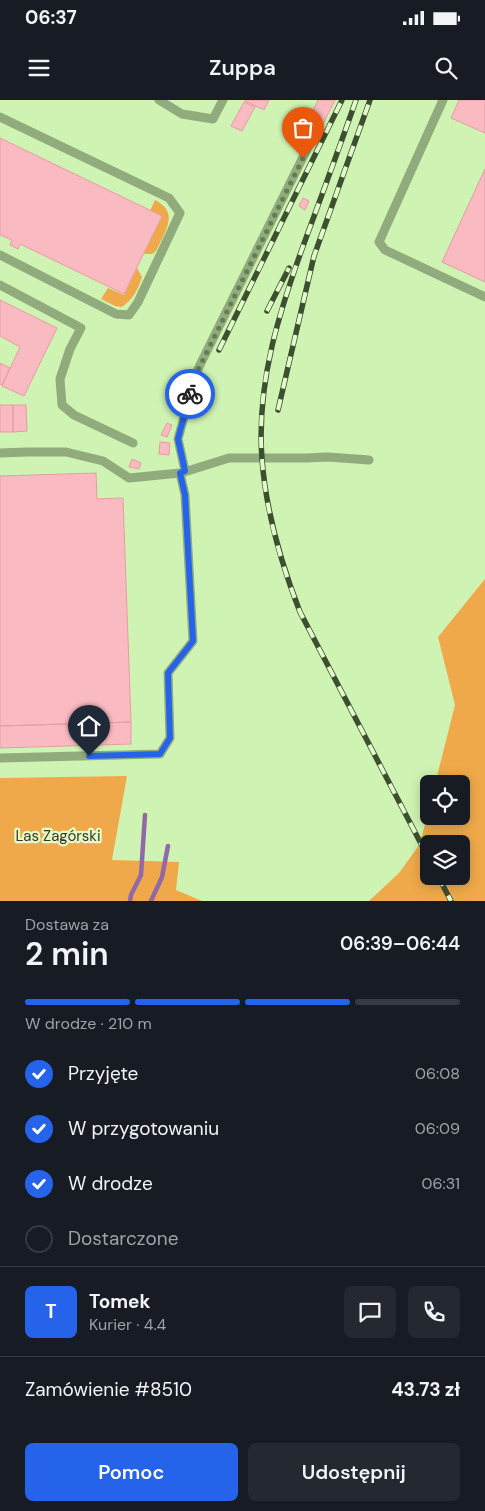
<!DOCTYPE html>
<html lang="pl">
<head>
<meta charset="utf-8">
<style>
	:root { --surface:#171b24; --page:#242831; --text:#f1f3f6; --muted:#9ea1a6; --line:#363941; --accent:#2563eb }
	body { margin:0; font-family:"DM Sans",sans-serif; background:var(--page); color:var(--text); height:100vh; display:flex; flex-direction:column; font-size:19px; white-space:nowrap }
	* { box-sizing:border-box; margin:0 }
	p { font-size:16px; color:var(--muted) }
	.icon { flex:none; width:28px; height:28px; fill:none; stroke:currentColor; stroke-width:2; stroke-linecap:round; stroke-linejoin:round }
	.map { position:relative; height:801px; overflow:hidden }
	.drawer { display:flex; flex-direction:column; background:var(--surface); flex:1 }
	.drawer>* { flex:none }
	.controls { position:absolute; left:420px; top:675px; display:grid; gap:10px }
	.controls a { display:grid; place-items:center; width:50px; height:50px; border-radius:8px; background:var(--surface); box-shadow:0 2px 12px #0003; font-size:25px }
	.pin { position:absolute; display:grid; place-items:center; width:42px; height:42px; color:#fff; margin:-51px -21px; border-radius:50% 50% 50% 0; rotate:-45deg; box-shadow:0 0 5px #0007 }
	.pin .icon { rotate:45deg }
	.courier { position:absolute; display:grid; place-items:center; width:50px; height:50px; margin:-25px; border:4px solid #2563eb; border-radius:50%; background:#fff; color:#222; box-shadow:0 1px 6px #0007 }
	.head em { font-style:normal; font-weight:600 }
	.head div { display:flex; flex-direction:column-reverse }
	.head { display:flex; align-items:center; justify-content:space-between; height:85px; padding:0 25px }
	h1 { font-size:32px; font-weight:600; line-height:38px }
	.bar { display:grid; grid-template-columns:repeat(4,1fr); gap:8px 5px; align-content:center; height:60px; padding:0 25px }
	.bar i { height:6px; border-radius:4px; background:var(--line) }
	.bar .active { background:var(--accent) }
	.bar p { grid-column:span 4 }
	.line { display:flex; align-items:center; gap:12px; padding:0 25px; border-top:1px solid var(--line) }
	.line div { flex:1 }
	.round { display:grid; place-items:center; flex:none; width:52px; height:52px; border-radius:8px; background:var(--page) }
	ol { padding:0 25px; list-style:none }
	li { display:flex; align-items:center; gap:15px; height:55px }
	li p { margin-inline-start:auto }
	li .icon { padding:5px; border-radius:50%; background:var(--accent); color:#fff; stroke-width:4 }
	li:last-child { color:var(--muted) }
	li i { width:28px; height:28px; border:2px solid var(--line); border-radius:50% }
	.cta { display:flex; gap:10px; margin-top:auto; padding:10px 25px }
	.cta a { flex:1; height:58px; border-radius:8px; background:var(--accent); color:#fff; font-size:20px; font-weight:600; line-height:58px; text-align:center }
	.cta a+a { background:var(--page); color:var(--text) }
	.status { display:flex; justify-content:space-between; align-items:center; height:35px; padding:0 25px; background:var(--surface); direction:ltr }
	.status svg { height:14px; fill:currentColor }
	header { display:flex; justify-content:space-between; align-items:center; height:65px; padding:0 25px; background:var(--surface); font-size:22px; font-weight:600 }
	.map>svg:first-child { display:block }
</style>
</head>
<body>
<div class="status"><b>06:37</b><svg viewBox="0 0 49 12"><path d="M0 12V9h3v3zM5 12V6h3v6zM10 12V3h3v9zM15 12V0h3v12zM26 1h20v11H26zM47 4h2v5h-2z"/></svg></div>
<header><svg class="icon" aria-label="menu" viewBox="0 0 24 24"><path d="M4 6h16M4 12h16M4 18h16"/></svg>Zuppa<svg class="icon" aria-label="search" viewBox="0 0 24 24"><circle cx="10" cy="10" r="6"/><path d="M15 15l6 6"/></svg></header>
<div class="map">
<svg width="485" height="801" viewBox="0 0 485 801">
	<rect width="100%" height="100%" fill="#cff3b2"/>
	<path fill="#efa94a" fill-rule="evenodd" d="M155 100C180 113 165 131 156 151L152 154H143L162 117 150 111Z
		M137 168 142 177C138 190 133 199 122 207L115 206 101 199 108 188 124 195Z
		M485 479V801H369L399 773 420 744 429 708V716H461V684H435L455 605 438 537ZM429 744H461V776H429Z
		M127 676 112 760 179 762 176 790 202 801H0V678Z"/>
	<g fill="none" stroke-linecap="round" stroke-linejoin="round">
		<path stroke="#9168a8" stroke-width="4.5" d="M130 801 131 795 141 775 145 715
			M151 801 162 777 168 746"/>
	</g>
	<path fill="#fabac1" stroke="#e89ba4" d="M245 0H269L264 10 245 1Z
		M318 0H335L320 30 307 23Z
		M459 0H485V33L451 18Z
		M244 2 255 7 242 31 231 26Z
		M0 38 162 116 124 194 20 144 18 149 10 145 12 140 0 135Z
		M485 69V182L442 162Z
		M303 98 309 101 305 110 299 106Z
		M0 200 57 228 24 296 2 286 20 247 0 236Z
		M0 263 10 268 2 285 0 284Z
		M0 305H13V332H0Z
		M13 305H26L27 331 13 332Z
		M167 323 172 325 167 337 161 335Z
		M160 342 170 343 169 355 159 354Z
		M132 359 141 363 139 369 129 367Z
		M96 373 97 399 123 398 131 622 0 626V376Z
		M131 622V644L0 648V626Z"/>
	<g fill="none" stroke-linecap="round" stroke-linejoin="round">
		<path stroke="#91ab7c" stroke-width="9" d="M159 0 182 14 213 19 223 0
			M443 0 379 142 385 150 485 197
			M0 17 169 98 180 113 138 202 129 215 116 214 0 155
			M0 185 81 228 70 249 60 279 62 305 74 315 133 343
			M0 353 26 352H66L103 361 129 378 180 373 185 395 193 541 168 573 170 638 160 654 0 658
			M185 371 178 339 196 273 311 41
			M181 373 229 358H306L328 357 369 360"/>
		<g stroke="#3e4e30" stroke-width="5.5">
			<path id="rail" d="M356 0C340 46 323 92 306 138 280 209 256 282 262 359 266 413 281 463 300 512L429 759
				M267 211 289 168
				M219 250 342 0
				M278 310 314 156 370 0
				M438 776 451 801"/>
		</g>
		<use href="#rail" stroke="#e1feca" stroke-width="4" stroke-dasharray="11" stroke-linecap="butt"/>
	</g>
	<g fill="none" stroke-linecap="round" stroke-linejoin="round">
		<path stroke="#657b53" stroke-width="5" stroke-dasharray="0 9" d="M190 294 196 274 303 58"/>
		<path stroke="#2563eb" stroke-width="6" d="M89 656 160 654 170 638 168 573 193 541 185 395 180 373 185 371 178 339 190 294"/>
	</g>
	<g text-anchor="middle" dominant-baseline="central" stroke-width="4.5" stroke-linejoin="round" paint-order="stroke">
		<g font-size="15" fill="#42321f" stroke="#e1feca">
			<text x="58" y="736">Las Zagórski</text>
		</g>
	</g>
</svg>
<div class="controls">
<a><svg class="icon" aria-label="locate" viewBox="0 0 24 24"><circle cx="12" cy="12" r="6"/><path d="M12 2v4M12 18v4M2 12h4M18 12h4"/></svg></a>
<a><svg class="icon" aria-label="layers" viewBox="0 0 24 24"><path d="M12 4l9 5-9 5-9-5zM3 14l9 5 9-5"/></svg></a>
</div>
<div class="pin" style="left:303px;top:58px;background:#ea580c"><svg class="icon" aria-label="bag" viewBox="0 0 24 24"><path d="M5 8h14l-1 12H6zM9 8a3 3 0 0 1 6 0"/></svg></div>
<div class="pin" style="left:89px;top:656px;background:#1f2937"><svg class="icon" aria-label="home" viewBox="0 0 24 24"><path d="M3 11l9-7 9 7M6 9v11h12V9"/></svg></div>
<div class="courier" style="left:190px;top:294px"><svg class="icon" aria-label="bike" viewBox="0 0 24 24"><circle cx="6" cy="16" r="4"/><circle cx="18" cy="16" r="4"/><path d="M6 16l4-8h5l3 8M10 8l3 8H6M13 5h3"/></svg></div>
</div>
<section class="drawer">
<div class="head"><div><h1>2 min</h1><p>Dostawa za</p></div><em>06:39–06:44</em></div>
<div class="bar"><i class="active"></i><i class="active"></i><i class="active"></i><i></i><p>W drodze · 210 m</p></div>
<ol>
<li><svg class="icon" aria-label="check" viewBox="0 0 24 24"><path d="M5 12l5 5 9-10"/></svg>Przyjęte<p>06:08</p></li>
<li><svg class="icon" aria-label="check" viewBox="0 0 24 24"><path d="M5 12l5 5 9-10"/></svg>W przygotowaniu<p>06:09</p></li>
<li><svg class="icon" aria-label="check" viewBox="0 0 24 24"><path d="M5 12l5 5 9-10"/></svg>W drodze<p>06:31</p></li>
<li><i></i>Dostarczone</li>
</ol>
<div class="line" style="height:90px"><b class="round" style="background:var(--accent);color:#fff">T</b><div><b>Tomek</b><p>Kurier · 4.4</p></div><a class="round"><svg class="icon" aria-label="chat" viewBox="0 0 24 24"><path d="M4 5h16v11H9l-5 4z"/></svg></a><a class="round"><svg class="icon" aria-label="phone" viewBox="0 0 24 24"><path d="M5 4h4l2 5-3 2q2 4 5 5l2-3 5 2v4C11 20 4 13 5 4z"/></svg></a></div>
<div class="line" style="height:65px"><div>Zamówienie #8510</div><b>43.73 zł</b></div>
<div class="cta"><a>Pomoc</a><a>Udostępnij</a></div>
</section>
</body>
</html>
